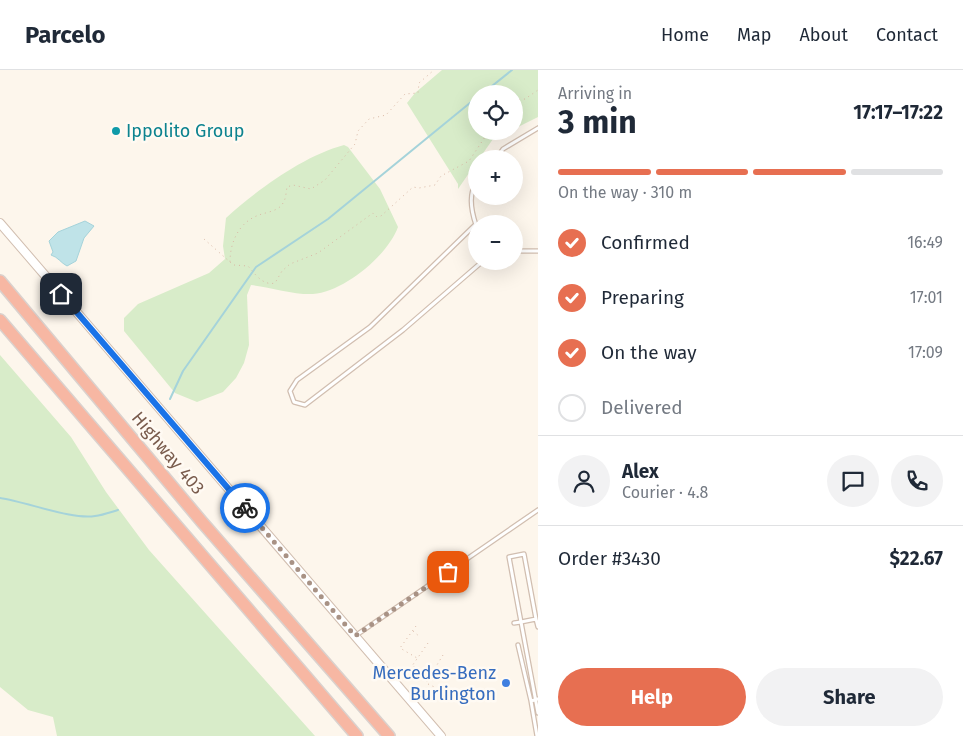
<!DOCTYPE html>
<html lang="en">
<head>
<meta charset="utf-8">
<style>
	:root { --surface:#fff; --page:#f2f2f3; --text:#1f2937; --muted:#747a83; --line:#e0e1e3; --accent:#e76f51 }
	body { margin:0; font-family:"Fira Sans",sans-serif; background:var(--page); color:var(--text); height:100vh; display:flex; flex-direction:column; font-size:19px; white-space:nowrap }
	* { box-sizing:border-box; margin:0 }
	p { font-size:16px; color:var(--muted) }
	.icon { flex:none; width:28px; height:28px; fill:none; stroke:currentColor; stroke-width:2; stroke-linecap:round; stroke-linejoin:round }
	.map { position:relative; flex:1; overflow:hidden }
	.panel { display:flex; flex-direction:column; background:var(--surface); width:425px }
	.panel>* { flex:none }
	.buttons { position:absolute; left:468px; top:15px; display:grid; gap:10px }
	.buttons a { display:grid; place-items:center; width:55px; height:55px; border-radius:50%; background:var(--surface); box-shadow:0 5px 20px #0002; font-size:25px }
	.pin { position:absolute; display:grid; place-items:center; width:42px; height:42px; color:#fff; margin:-21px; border-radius:10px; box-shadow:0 2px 8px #0006 }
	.courier { position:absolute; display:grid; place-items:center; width:50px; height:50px; margin:-25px; border:4px solid #1a73e8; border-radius:50%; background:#fff; color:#222; box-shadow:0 1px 6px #0007 }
	.summary em { font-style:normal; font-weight:700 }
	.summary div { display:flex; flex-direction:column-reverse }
	.summary { display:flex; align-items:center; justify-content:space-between; height:85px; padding:0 20px }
	h1 { font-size:32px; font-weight:700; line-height:38px }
	.bar { display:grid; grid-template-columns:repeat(4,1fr); gap:8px 5px; align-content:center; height:60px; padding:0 20px }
	.bar i { height:6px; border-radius:4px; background:var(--line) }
	.bar .on { background:var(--accent) }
	.bar p { grid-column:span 4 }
	.line { display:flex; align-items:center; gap:12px; padding:0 20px; border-top:1px solid var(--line) }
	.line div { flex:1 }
	.round { display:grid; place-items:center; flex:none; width:52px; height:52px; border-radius:26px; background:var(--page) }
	ol { padding:0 20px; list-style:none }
	li { display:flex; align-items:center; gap:15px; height:55px }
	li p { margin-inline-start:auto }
	li .icon { padding:5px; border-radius:50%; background:var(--accent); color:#fff; stroke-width:4 }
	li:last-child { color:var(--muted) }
	li i { width:28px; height:28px; border:2px solid var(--line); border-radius:50% }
	.button { display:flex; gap:10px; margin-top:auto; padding:10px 20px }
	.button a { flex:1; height:58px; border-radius:30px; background:var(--accent); color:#fff; font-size:20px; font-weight:700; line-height:58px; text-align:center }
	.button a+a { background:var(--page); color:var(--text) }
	header { display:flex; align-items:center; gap:30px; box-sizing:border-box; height:70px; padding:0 25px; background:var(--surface); border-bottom:1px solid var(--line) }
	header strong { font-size:24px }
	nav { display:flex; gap:28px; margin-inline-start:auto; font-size:18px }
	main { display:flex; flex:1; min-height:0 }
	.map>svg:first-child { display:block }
</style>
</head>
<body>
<header>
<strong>Parcelo</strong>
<nav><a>Home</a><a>Map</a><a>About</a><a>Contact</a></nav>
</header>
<main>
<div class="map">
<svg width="538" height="666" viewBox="0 0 538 666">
	<rect width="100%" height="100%" fill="#fdf6ec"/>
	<path fill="#d8ecc9" d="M442 0H538V47L514 59V24H476V61H509L493 69 479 89H476V93L458 119V114L407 33 415 23Z
		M344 75 348 77 380 119 398 157C388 185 344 222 313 224 295 225 269 217 251 215L247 225 249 275 244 293 236 308 223 322 197 332 175 323 124 261V248L138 234 209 203 225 189 223 176 226 148C257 120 303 86 344 75Z
		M0 285 71 367 106 422 149 480 315 666H57L53 647 28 640 0 617Z"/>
	<path fill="#bfe3e8" stroke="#a5d3da" d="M85 151 94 156 84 168 76 191 67 196C61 193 58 187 51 185L53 182 49 171 58 162Z"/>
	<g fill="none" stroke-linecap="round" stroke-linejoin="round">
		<path stroke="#a5d3da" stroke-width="2" d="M482 24 512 0
			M170 329 183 301 256 197 328 149 476 28
			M0 428C27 432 72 450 95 446 103 445 111 442 118 440"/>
		<g stroke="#d1beb0" stroke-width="5.5">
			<path id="service" d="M496 89 503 79 538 58
				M476 154 370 257 297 310 290 321 294 332 305 335 403 260 483 191
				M476 155C472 143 468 125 476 114
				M514 181H538
				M524 484 536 549 521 552 509 487Z
				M536 549 538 557
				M514 553 521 552 538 643
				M355 566 538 440
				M518 575 531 631 538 629
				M531 631 537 666"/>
		</g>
		<g stroke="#d1beb0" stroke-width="10">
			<path id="tertiary" d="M0 153 441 666"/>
		</g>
		<g stroke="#dad1cd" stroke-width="14">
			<path id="motorway" d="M0 211 202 452 389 666
				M0 250 357 666"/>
		</g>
		<path stroke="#d9b8a5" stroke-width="1" stroke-dasharray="1 4" stroke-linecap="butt" d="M514 30 525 29 538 20
			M204 169 230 192C230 172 239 152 259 145 267 142 279 141 283 133 286 129 286 122 287 117L293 115 311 119 325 110 355 74 358 61 369 49 386 45 405 24 418 23 419 13 434 0
			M230 192 234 195 248 196C255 204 263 216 275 213L282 201 290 194 318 183 373 143 377 147 381 146 413 117 419 118 435 115 441 106 469 91 489 61
			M416 556 400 578 417 588
			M413 561 420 567
			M428 573 412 596 429 604
			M443 585 426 613 451 625"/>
		<use href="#service" stroke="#fff" stroke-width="3"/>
		<use href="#tertiary" stroke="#fff" stroke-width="8"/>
		<use href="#motorway" stroke="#f7b7a3" stroke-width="11"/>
	</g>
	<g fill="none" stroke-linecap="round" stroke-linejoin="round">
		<path stroke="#a89285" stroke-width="5" stroke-dasharray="0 9" d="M245 438 355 566 448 502"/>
		<path stroke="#1a73e8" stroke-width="6" d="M61 224 245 438"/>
	</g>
	<circle fill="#0f9aa8" stroke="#fffaf3" stroke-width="2" cx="116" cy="61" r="5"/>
	<circle fill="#3f7fe0" stroke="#fffaf3" stroke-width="2" cx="506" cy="613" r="5"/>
	<g text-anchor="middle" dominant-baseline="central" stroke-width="5" stroke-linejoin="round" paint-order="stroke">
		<g font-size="18" fill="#0d838f" stroke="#fffaf3" text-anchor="start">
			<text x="126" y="61">Ippolito Group</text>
		</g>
		<g font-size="18" fill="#7a5c4d" stroke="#fffaf3">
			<text transform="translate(168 383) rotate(50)">Highway 403</text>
		</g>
		<g font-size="18" fill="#366cbe" stroke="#fffaf3" text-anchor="end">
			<text x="496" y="603">Mercedes-Benz<tspan x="496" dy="21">Burlington</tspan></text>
		</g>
	</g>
</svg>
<div class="buttons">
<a><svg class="icon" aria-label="locate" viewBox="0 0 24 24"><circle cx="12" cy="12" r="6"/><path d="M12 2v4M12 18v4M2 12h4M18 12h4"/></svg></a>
<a>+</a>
<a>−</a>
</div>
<div class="pin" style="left:448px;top:502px;background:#ea580c"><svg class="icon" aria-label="bag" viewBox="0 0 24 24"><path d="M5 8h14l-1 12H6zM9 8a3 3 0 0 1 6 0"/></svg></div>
<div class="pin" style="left:61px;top:224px;background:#1f2937"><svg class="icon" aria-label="home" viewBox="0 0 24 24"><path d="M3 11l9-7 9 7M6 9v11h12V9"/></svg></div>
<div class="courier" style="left:245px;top:438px"><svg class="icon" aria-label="bike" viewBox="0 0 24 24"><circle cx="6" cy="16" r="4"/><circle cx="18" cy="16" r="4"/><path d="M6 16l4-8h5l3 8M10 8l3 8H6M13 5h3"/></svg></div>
</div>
<section class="panel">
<div class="summary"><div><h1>3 min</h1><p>Arriving in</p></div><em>17:17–17:22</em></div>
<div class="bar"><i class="on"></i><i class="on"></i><i class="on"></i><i></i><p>On the way · 310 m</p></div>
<ol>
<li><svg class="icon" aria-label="check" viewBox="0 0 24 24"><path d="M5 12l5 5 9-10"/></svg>Confirmed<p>16:49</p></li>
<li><svg class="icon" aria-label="check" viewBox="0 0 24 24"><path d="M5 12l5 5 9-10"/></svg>Preparing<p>17:01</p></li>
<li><svg class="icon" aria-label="check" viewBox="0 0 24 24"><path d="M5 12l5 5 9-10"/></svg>On the way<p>17:09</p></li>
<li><i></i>Delivered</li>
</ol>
<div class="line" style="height:90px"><a class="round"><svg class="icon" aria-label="person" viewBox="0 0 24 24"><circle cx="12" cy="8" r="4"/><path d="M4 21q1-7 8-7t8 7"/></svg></a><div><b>Alex</b><p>Courier · 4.8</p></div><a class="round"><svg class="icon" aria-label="chat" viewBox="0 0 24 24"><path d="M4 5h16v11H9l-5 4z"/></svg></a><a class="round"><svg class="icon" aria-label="phone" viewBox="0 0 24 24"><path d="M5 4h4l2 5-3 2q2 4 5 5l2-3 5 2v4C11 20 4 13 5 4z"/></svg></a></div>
<div class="line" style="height:65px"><div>Order #3430</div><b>$22.67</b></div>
<div class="button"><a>Help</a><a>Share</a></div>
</section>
</main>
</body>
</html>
